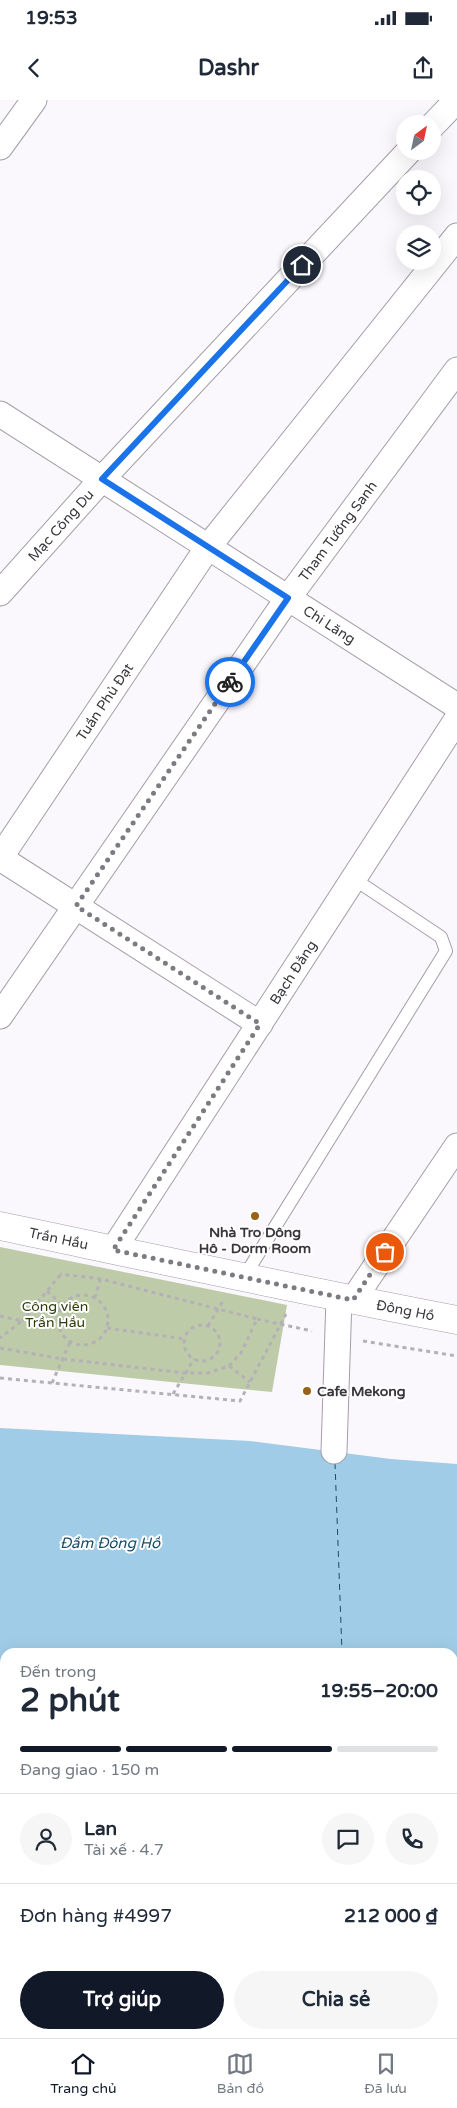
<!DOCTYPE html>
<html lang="vi">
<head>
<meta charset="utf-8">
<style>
	:root { --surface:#fff; --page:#f6f6f7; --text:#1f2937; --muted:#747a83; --line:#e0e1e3; --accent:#111827 }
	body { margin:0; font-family:"Varela Round",sans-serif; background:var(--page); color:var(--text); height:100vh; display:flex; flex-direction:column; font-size:19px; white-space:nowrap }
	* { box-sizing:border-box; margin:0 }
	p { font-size:16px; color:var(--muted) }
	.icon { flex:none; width:28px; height:28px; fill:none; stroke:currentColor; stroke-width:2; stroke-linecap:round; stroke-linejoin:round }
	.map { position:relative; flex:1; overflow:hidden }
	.side { position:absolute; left:0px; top:1548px; width:458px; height:391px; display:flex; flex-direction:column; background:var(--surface); border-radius:15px 15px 0 0; box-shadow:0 5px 20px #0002 }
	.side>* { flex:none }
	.needle { width:32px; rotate:33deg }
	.fabs { position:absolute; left:396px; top:15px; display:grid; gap:10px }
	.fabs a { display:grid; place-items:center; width:45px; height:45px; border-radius:50%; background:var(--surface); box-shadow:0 5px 20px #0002; font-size:25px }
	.pin { position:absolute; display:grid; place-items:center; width:42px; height:42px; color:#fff; margin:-21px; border:2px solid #fff; border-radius:50%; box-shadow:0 1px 5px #0007 }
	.courier { position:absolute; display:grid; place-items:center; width:50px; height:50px; margin:-25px; border:4px solid #1a73e8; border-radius:50%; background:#fff; color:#222; box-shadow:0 1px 6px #0007 }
	.summary em { font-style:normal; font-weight:700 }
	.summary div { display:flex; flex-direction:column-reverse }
	.summary { display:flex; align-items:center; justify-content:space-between; height:85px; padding:0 20px }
	h1 { font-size:32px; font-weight:700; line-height:38px }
	.bar { display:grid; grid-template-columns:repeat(4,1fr); gap:8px 5px; align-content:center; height:60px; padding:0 20px }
	.bar i { height:6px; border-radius:4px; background:var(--line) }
	.bar .active { background:var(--accent) }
	.bar p { grid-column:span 4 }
	.line { display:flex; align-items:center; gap:12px; padding:0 20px; border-top:1px solid var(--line) }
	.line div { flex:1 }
	.round { display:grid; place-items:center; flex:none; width:52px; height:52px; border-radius:26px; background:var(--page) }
	.action { display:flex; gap:10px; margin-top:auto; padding:10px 20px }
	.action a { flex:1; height:58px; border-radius:30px; background:var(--accent); color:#fff; font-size:20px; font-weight:700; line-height:58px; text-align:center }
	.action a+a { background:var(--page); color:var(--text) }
	.status { display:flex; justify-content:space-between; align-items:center; height:35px; padding:0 25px; background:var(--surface); direction:ltr }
	.status svg { height:14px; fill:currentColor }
	header { display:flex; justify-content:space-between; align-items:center; height:65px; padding:0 20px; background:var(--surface); font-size:22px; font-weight:700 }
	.tab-bar { display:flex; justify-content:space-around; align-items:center; height:70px; border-top:1px solid var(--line); background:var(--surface); font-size:14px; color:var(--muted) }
	.tab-bar a { display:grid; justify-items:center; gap:2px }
	.tab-bar .active { color:var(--accent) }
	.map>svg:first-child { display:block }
</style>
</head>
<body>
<div class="status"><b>19:53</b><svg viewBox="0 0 49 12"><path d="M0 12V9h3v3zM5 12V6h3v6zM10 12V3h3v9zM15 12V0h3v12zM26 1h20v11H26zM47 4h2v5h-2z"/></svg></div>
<header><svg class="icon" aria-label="back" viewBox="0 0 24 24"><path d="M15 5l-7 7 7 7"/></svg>Dashr<svg class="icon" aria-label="share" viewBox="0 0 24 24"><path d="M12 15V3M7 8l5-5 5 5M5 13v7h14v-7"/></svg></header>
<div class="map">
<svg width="457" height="1938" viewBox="0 0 457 1938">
	<rect width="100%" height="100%" fill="#fbf8fd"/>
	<path fill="#becba9" d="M0 1147 287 1205 272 1292 0 1265Z"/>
	<path fill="#a1cce7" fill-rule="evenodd" d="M0 1328 250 1341 391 1359 457 1364V1938H0ZM5 1552H452V1934H5Z"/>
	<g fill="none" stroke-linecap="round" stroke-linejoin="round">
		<path stroke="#194d68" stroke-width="1" stroke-dasharray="6 5" stroke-linecap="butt" d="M335 1363 342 1552
			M357 1934 358 1938"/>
		<g stroke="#a49da9" stroke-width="14">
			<path id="service" d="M244 1177 446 851 441 837 354 779"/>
		</g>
		<g stroke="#a49da9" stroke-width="27">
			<g id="minor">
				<path d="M432 26 457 0"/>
				<path d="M0 47 34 0"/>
				<path id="s1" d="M0 314 457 606"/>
				<path id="s2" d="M0 493 102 379 409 51"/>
				<path id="s3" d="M0 758 208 447 457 136"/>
				<path d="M0 758 260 924"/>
				<path id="s4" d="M0 916 288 498 457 270"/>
				<path id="s5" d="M113 1150 457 619"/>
				<path d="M353 1200 457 1046"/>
				<path d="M334 1351 339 1198"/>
			</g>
		</g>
		<g stroke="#a49da9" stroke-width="29">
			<g id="tertiary">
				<path id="s6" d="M0 1126C152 1158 304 1191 457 1220"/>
			</g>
		</g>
		<path stroke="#b4b1b6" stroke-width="3" stroke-dasharray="4 4" stroke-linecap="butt" d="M47 1191 62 1205
			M58 1220a25 25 0 1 1 50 0a25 25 0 1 1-50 0Z
			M95 1198 101 1177
			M0 1216 22 1221 0 1238
			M257 1219 312 1231
			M22 1221 62 1173
			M184 1243a18 18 0 1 1 36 0a18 18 0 1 1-36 0Z
			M208 1226 223 1201
			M107 1228 185 1239
			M363 1241 457 1256
			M0 1248 63 1259 185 1273H208L229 1266 241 1253 257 1219 101 1179 60 1174
			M229 1266 250 1282
			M0 1278 240 1301 286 1214
			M52 1283 70 1242
			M173 1294 194 1259"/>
		<use href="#service" stroke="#fff" stroke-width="12"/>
		<use href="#minor" stroke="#fff" stroke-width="25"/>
		<use href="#tertiary" stroke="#fff" stroke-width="28"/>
	</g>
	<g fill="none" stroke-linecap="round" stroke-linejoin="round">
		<path stroke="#7e7b80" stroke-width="5" stroke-dasharray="0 9" d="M230 582 76 806 260 924 113 1150 353 1200 385 1152"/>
		<path stroke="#1a73e8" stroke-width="6" d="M230 582 288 498 102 379 302 165"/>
	</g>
	<g fill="#966317" stroke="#fff" stroke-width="2">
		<circle cx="255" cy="1116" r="5"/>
		<circle cx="307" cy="1291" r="5"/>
	</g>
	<g text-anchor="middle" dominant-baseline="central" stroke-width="4" stroke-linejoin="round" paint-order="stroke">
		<g font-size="14" fill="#3a373c" stroke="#fff">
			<text stroke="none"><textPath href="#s2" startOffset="91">Mạc Công Du</textPath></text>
			<text stroke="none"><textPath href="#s4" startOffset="591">Tham Tướng Sanh</textPath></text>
			<text stroke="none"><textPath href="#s1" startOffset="391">Chi Lăng</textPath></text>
			<text stroke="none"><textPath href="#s3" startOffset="188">Tuần Phủ Đạt</textPath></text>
			<text stroke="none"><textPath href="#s5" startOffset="331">Bạch Đằng</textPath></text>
			<text stroke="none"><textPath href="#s6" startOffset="60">Trần Hầu</textPath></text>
			<text stroke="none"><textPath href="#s6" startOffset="414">Đông Hồ</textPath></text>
		</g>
		<g font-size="14" font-weight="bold" fill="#3a373c" stroke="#fff">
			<text x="255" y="1132">Nhà Tro Dông<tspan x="255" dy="16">Hô - Dorm Room</tspan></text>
			<text x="317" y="1291" text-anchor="start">Cafe Mekong</text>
		</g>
		<g font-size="14" fill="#2f3d0e" stroke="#fff">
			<text x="55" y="1206">Công viên<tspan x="55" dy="16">Trần Hầu</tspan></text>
		</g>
		<g font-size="15" font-style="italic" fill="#194d68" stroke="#fff">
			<text x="110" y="1443">Đầm Đông Hồ</text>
		</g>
	</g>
</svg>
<div class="fabs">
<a><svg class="needle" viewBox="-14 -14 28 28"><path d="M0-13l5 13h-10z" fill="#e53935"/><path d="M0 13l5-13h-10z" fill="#747a83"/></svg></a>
<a><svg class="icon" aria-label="locate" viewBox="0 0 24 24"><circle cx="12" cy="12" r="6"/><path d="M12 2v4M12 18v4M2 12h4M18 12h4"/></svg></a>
<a><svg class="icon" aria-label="layers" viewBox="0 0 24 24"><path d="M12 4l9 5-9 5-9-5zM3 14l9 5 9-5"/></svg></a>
</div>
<div class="pin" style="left:385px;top:1152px;background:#ea580c"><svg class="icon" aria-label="bag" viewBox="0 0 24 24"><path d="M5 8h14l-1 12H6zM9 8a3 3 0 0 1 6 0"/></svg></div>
<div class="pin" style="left:302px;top:165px;background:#1f2937"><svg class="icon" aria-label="home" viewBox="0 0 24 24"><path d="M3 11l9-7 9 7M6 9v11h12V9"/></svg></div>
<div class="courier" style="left:230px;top:582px"><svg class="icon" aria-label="bike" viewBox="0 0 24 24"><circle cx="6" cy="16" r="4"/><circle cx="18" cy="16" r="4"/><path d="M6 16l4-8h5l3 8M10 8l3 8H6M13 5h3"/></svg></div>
<section class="side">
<div class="summary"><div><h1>2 phút</h1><p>Đến trong</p></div><em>19:55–20:00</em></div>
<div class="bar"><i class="active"></i><i class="active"></i><i class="active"></i><i></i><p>Đang giao · 150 m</p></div>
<div class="line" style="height:90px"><a class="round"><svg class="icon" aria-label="person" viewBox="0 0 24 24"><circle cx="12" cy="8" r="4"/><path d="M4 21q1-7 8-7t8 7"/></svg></a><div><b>Lan</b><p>Tài xế · 4.7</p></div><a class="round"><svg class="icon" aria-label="chat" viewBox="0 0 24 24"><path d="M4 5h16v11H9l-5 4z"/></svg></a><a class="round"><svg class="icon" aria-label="phone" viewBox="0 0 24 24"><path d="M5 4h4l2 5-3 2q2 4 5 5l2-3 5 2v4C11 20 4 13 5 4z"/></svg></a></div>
<div class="line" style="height:65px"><div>Đơn hàng #4997</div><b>212 000 ₫</b></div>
<div class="action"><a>Trợ giúp</a><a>Chia sẻ</a></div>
</section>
</div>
<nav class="tab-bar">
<a class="active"><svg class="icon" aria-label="home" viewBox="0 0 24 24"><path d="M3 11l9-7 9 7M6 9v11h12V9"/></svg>Trang chủ</a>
<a><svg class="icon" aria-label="map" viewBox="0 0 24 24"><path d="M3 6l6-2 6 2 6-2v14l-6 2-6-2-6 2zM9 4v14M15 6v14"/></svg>Bản đồ</a>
<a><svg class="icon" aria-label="saved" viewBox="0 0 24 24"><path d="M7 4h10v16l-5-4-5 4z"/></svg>Đã lưu</a>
</nav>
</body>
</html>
